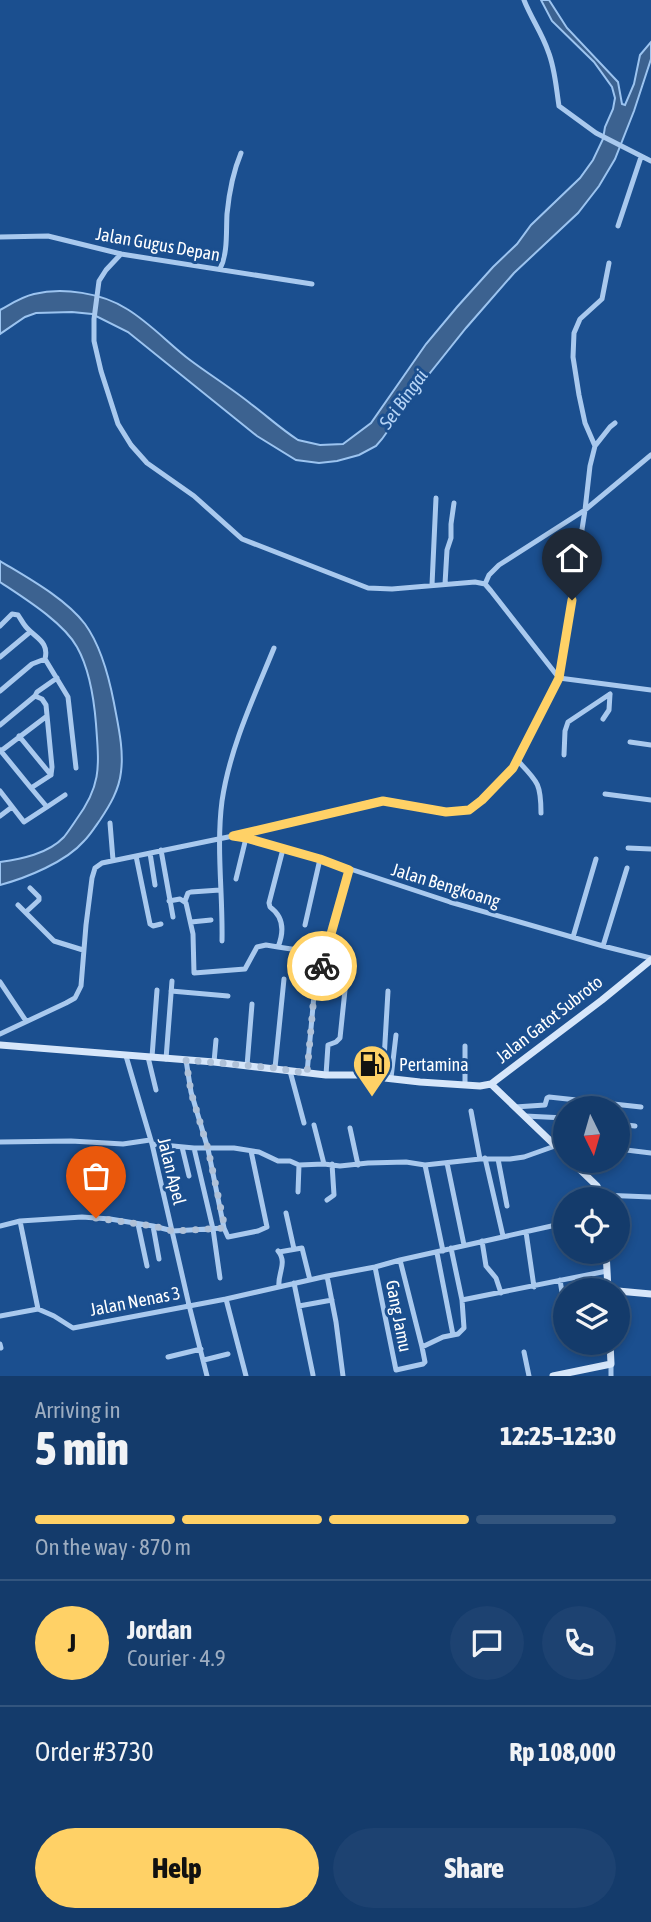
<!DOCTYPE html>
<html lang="en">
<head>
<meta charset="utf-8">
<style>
	:root { --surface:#143b6b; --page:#1d4271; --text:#f1f3f6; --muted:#9dadc1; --line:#33557e; --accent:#ffd166 }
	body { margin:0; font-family:"Asap Condensed",sans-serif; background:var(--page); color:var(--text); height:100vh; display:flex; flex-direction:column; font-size:26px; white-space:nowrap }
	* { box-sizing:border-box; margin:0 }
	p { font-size:23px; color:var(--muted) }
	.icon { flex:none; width:38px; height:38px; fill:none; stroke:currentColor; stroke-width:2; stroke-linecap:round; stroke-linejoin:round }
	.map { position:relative; height:1376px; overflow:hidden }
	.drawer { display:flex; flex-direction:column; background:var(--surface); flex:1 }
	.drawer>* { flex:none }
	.needle { width:46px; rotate:175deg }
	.fabs { position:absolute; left:553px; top:1096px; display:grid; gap:14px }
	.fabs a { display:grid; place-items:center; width:77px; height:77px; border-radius:50%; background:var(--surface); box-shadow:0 4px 10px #0003,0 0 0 2px var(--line); font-size:35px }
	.pin { position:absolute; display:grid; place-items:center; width:60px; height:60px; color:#fff; margin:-72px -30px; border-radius:50% 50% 50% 0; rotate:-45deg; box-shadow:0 0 7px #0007 }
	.pin .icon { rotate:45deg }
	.courier { position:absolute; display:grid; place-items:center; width:70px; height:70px; margin:-35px; border:5px solid #ffd166; border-radius:50%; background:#fff; color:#222; box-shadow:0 2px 9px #0007 }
	.head em { font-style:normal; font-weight:800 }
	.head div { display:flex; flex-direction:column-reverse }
	.head { display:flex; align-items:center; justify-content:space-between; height:119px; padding:0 35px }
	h1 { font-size:46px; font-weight:800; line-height:52px }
	.bar { display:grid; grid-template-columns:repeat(4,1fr); gap:10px 7px; align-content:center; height:84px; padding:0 35px }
	.bar i { height:9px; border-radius:5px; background:var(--line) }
	.bar .selected { background:var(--accent) }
	.bar p { grid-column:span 4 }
	.line { display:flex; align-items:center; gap:18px; padding:0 35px; border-top:2px solid var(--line) }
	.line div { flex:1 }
	.round { display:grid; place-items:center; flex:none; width:74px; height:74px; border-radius:37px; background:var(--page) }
	.action { display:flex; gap:14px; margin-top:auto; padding:14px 35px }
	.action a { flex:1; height:80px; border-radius:42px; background:var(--accent); color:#111; font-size:28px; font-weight:800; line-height:80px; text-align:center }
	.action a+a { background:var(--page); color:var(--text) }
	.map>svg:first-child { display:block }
</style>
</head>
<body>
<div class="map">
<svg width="651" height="1376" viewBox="0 0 651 1376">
	<rect width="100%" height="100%" fill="#1b4f8f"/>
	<path fill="#3c6290" stroke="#9cc4f0" stroke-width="2" d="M541 0H549L567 28 618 82 622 104 625 105 634 84 640 55 651 42V59L634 111 615 159 599 186 578 213 514 273 466 328 422 383 382 439 376 446 359 455 337 461 319 463 296 460 257 436 128 332 92 314 72 312 36 313 25 317 0 334V310C11 304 21 297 34 294 63 287 102 293 127 309 150 323 169 344 190 360 210 375 231 388 251 404 267 416 281 429 298 440L320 445 343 444 371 423 426 344 457 307 493 267 517 244 531 225 580 178 593 160 603 139 605 127 613 109 615 98 612 87 594 62 552 21Z
		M0 561C28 578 65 598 85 624 101 646 109 677 114 703 118 725 124 749 121 772 119 790 110 805 100 820 95 827 90 835 84 841 66 862 26 878 0 885V862C21 859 48 854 64 837 68 832 72 826 76 820 102 785 99 766 96 724 94 699 90 670 77 647 63 622 24 598 0 582Z"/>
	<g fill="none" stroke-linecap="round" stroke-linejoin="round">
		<path stroke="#a9c9ee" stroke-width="5" d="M524 0C531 18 542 33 548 51 555 68 556 87 559 106L596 133 651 161
			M618 226 641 157
			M0 237 48 236 121 254 312 284
			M121 254 106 270 99 281 94 319V341L101 371 118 424 131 445 147 463 194 496 242 539 368 588 392 589 475 582 485 584 491 591 559 678 651 690
			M220 269C228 253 226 232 227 214 229 193 233 172 241 153
			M595 446 610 427 615 423
			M445 584 447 550 451 538V524L454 503
			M485 584 489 575 499 565 585 510 651 455
			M432 585 436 498
			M0 626 12 614 18 615C21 619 24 626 29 630 38 639 49 643 45 659L68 697 76 768
			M0 657 30 632
			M0 691 32 664 45 659
			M603 719 609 710 610 694
			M0 725 35 696 37 692 57 678
			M19 736 51 775
			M630 742 651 745
			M0 750 31 788
			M1 751 47 716
			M564 755 565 731 568 722 610 694
			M518 761C538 782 541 784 541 813
			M0 791 24 822 47 807 31 788 51 775 52 767 46 705 42 699 35 696
			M605 794 651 800
			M47 807 65 795
			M0 816 12 807
			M110 823 113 860
			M236 837 320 859 450 902 603 946 651 958
			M628 848 651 849
			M161 850 173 917
			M150 853 155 885
			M136 856 150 924 153 926 161 924
			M236 879 246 838
			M169 901 180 899 186 903 193 934 194 973 245 969 257 947 266 945 278 947C284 932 284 917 270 907L269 903 283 849
			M185 901 188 893 191 892 220 890
			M18 905 54 941 83 950
			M26 912 39 900V897L30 888
			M191 922 211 920
			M305 925 320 859
			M573 937 596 859
			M222 941C223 894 216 848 222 801 230 747 254 697 274 648
			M603 946 627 868
			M278 947 311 952
			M291 969 294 949
			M0 982 26 1021
			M171 991 228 996
			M0 1034 66 1003 75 998 81 986 86 925 92 878 95 868 102 863 233 836 372 802 397 803 446 812 469 810 483 800 513 768 559 678 585 510 590 466 595 446 585 423 579 395 573 357 574 333 580 319 602 299 609 263
			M126 1056 152 1144 189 1305 207 1376
			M148 1057 156 1090
			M152 1057 157 990
			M166 1059 172 981
			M186 1060 191 1092 208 1149 224 1228 228 1237 258 1231 267 1227 251 1151
			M214 1062 216 1040
			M247 1066 252 1004
			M275 1068 284 979
			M290 1071 304 1123
			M307 1073 314 995 349 870
			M326 1075 328 1045 336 1042 340 1038 345 990
			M383 1077 388 991
			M391 1078 396 1035
			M465 1084V1046
			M515 1107 545 1105 547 1098 549 1097 641 1107
			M471 1111 480 1159
			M525 1116 565 1118
			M618 1124 635 1126
			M314 1125 324 1164
			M350 1128 358 1165
			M0 1142 71 1141 123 1144 150 1140
			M152 1144 194 1148H234L259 1152 278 1161H290L299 1165 324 1164 340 1166 368 1163 406 1162 425 1165 480 1159H510L524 1157 555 1146
			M182 1147 189 1176
			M194 1148 213 1229 220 1278
			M618 1149 651 1153
			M485 1158 503 1236
			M498 1159 507 1206
			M447 1163 464 1245
			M425 1165 443 1251
			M298 1192 299 1165
			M601 1195 651 1197
			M327 1200 334 1195 332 1164
			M286 1213 294 1249
			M20 1221 38 1309
			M138 1224 147 1266
			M0 1226 20 1221 82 1217 110 1219 153 1226 173 1231 224 1228
			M153 1226 159 1259
			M526 1232 534 1287
			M482 1241 486 1266 496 1278 501 1293
			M278 1251C288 1263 277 1274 279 1287
			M279 1252 302 1248 310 1280
			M437 1253 453 1335
			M400 1260 422 1347 443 1337 458 1334 464 1328 462 1300 451 1248
			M375 1267 396 1370 423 1364 425 1362 422 1347
			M327 1276 336 1322 343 1376
			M560 1280 565 1311
			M294 1283 313 1375
			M226 1299 246 1376
			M462 1300 607 1271
			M299 1306 332 1300
			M0 1316 38 1309 54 1316 73 1328 226 1299 327 1276 375 1267 400 1260 565 1223
			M0 1344 1 1348
			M524 1352 529 1376
			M168 1357 201 1349
			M204 1360 228 1354
			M611 1364V1376"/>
		<path stroke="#d6e6fa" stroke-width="7" d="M0 1045 214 1062 326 1075H358L420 1082 480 1086 491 1084 602 1000 651 960
			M491 1084 565 1155
			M570 1160 597 1186 602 1199
			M606 1251 608 1290
			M618 1291 651 1294
			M553 1376 611 1364 610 1342"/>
	</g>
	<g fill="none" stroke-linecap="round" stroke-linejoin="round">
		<path stroke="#afc1d8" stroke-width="7" stroke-dasharray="0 12.6" d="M96 1218 153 1226 173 1231 225 1228 208 1149 191 1092 186 1060 275 1068 307 1073 314 995 322 966"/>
		<path stroke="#ffd166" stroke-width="9" d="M322 966 349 870 320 859 246 838 233 836 383 801 446 812 469 810 482 800 513 768 559 678 572 600"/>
	</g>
	<defs>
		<g id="fuel-pin" transform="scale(2.0125)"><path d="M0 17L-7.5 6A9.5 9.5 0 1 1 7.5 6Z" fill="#ffd166" stroke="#1b4f8f"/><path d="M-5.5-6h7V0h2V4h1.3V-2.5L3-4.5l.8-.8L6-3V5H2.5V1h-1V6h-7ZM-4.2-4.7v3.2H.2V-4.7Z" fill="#111"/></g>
	</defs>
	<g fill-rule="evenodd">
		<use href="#fuel-pin" x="372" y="1064"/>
	</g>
	<g text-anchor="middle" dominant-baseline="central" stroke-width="6" stroke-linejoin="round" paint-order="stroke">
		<g font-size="18" fill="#fff" stroke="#1b4f8f">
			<text transform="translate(158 244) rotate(10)">Jalan Gugus Depan</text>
			<text transform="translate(446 885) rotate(17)">Jalan Bengkoang</text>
			<text transform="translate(549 1019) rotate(-38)">Jalan Gatot Subroto</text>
			<text transform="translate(172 1171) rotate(76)">Jalan Apel</text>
			<text transform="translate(135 1301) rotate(-11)">Jalan Nenas 3</text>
			<text transform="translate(399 1316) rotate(79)">Gang Jamu</text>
		</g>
		<g font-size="18" fill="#fff" stroke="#1b4f8f" text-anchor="start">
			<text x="399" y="1064">Pertamina</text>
		</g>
		<g font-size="19" font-style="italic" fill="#b5d3f5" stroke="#1b4f8f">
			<text transform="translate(403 399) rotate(-54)">Sei Bingai</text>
		</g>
	</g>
</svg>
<div class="fabs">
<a><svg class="needle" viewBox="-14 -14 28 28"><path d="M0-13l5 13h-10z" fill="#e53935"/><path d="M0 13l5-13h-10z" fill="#9dadc1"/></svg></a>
<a><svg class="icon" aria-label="locate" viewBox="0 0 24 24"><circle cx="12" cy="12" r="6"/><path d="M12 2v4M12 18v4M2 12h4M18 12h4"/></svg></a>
<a><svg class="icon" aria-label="layers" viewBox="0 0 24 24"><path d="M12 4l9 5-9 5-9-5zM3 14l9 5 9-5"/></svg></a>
</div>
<div class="pin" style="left:96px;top:1218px;background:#ea580c"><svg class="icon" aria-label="bag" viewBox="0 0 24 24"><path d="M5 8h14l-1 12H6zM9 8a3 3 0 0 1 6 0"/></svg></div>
<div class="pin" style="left:572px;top:600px;background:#1f2937"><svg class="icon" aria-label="home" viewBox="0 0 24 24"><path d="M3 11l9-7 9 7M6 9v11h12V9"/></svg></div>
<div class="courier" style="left:322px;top:966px"><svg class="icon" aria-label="bike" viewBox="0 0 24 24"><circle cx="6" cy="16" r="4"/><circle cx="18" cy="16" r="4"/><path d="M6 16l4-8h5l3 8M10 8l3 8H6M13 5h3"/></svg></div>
</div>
<section class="drawer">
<div class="head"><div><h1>5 min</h1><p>Arriving in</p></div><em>12:25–12:30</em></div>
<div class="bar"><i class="selected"></i><i class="selected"></i><i class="selected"></i><i></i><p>On the way · 870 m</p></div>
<div class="line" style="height:126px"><b class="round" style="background:var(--accent);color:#111">J</b><div><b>Jordan</b><p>Courier · 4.9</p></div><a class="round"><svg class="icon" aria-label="chat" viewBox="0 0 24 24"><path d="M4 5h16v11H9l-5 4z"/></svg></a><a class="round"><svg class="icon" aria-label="phone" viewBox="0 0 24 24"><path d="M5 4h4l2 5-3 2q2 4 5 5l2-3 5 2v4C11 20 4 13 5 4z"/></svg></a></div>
<div class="line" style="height:91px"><div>Order #3730</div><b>Rp 108,000</b></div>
<div class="action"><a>Help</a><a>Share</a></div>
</section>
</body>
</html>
